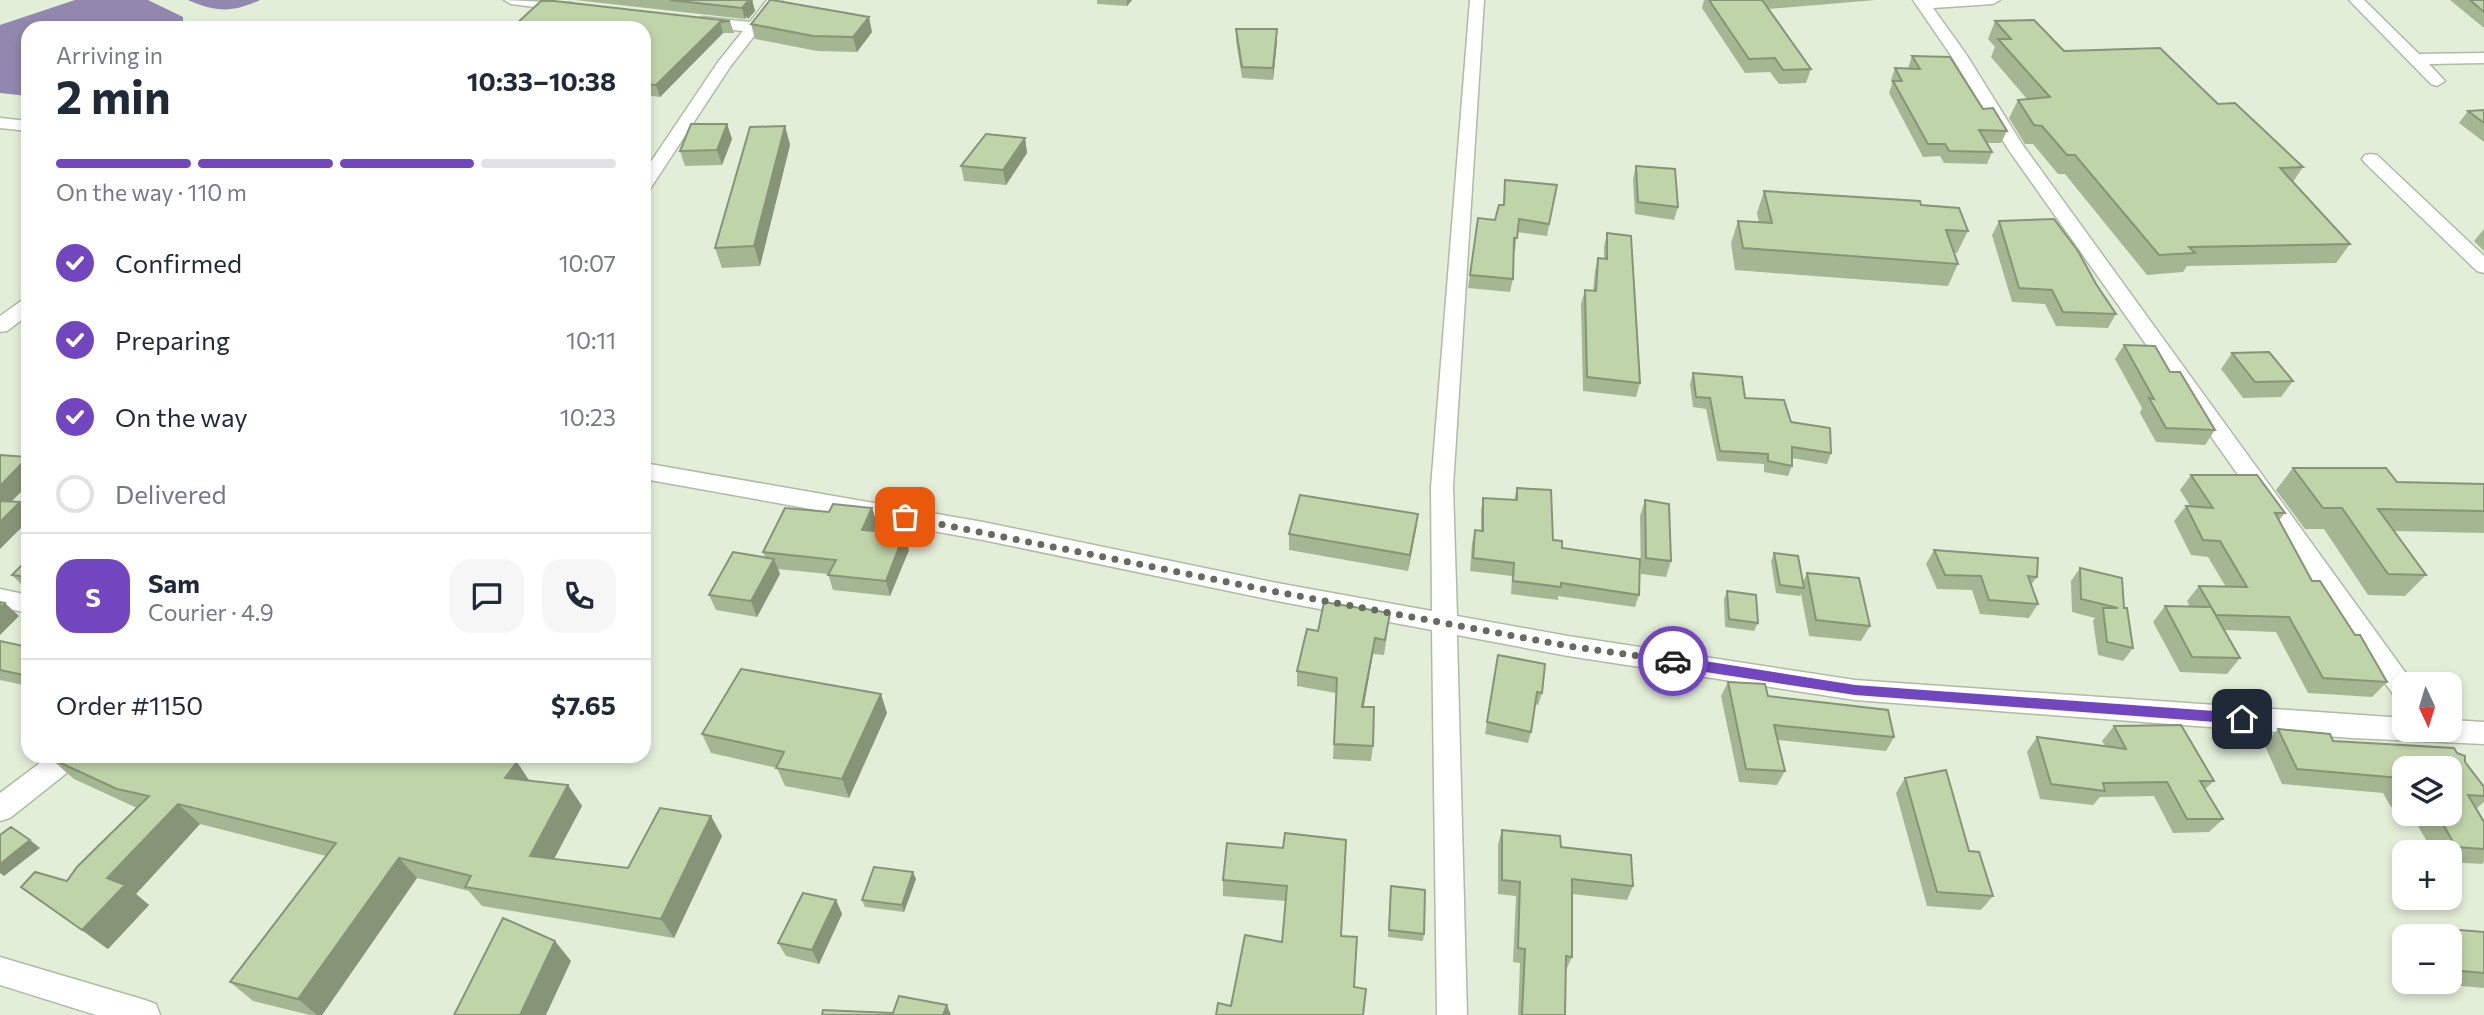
<!DOCTYPE html>
<html lang="en">
<head>
<meta charset="utf-8">
<style>
	:root { --surface:#fff; --page:#f6f6f7; --text:#1f2937; --muted:#747a83; --line:#e0e1e3; --accent:#7246bf }
	body { margin:0; font-family:Commissioner,sans-serif; background:var(--page); color:var(--text); height:100vh; display:flex; flex-direction:column; font-size:26px; white-space:nowrap }
	* { box-sizing:border-box; margin:0 }
	p { font-size:23px; color:var(--muted) }
	.icon { flex:none; width:38px; height:38px; fill:none; stroke:currentColor; stroke-width:2; stroke-linecap:round; stroke-linejoin:round }
	.map { position:relative; flex:1; overflow:hidden }
	.details { position:absolute; left:21px; top:21px; width:630px; height:742px; display:flex; flex-direction:column; background:var(--surface); border-radius:21px; box-shadow:0 4px 10px #0003 }
	.details>* { flex:none }
	.needle { width:46px; rotate:176deg }
	.buttons { position:absolute; left:2392px; top:672px; display:grid; gap:14px }
	.buttons a { display:grid; place-items:center; width:70px; height:70px; border-radius:14px; background:var(--surface); box-shadow:0 4px 10px #0003; font-size:35px }
	.pin { position:absolute; display:grid; place-items:center; width:60px; height:60px; color:#fff; margin:-30px; border-radius:14px; box-shadow:0 4px 10px #0006 }
	.courier { position:absolute; display:grid; place-items:center; width:70px; height:70px; margin:-35px; border:5px solid #7246bf; border-radius:50%; background:#fff; color:#222; box-shadow:0 2px 9px #0007 }
	.head em { font-style:normal; font-weight:700 }
	.head div { display:flex; flex-direction:column-reverse }
	.head { display:flex; align-items:center; justify-content:space-between; height:119px; padding:0 35px }
	h1 { font-size:46px; font-weight:700; line-height:52px }
	.bar { display:grid; grid-template-columns:repeat(4,1fr); gap:10px 7px; align-content:center; height:84px; padding:0 35px }
	.bar i { height:9px; border-radius:5px; background:var(--line) }
	.bar .selected { background:var(--accent) }
	.bar p { grid-column:span 4 }
	.line { display:flex; align-items:center; gap:18px; padding:0 35px; border-top:2px solid var(--line) }
	.line div { flex:1 }
	.round { display:grid; place-items:center; flex:none; width:74px; height:74px; border-radius:21px; background:var(--page) }
	ol { padding:0 35px; list-style:none }
	li { display:flex; align-items:center; gap:21px; height:77px }
	li p { margin-inline-start:auto }
	li .icon { padding:7px; border-radius:50%; background:var(--accent); color:#fff; stroke-width:4 }
	li:last-child { color:var(--muted) }
	li i { width:38px; height:38px; border:4px solid var(--line); border-radius:50% }
	.map>svg:first-child { display:block }
</style>
</head>
<body>
<div class="map">
<svg width="2484" height="1015" viewBox="0 0 2484 1015">
	<rect width="100%" height="100%" fill="#e3eed8"/>
	<path fill="#9187af" d="M75 0H148L183 17V23L174 28H28V96L0 93V25Z
		M188 0H260C233 13 215 12 188 0Z"/>
	<g fill="none" stroke-linecap="round" stroke-linejoin="round">
		<g stroke="#b0baa5" stroke-width="3">
			<path id="street" d="M504 0 572 3 575 6 567 11 511 4Z
				M767 0H782L730 67 650 189 644 190V172L718 62 743 31 702 27 694 22 702 17 750 22Z
				M1470 0H1484L1453 487 1457 616 1568 636 1855 680 2404 718V730H2450V720L2484 722V744L2352 738 1855 700 1568 656 1457 635 1467 1015H1437L1432 630 1277 601 983 540 644 479V463L983 522 1277 583 1432 611 1431 487Z
				M1913 0H2000L1993 4 1933 8 1966 54 2022 144 2413 683 2404 684V700L2395 697 2008 149 1950 54Z
				M2349 0H2364L2419 54 2484 53V63L2429 64 2445 81 2437 86 2431 84Z
				M0 118 28 121V131L0 128Z
				M2371 154 2377 155 2484 256V273L2477 271 2365 163 2362 159 2365 155Z
				M28 299V315L7 331 0 332V316L21 301Z
				M0 589 28 595V613L0 607Z
				M49 756H82L78 764 10 818 0 821V793Z
				M0 957 145 1000 156 1004 160 1015H96L0 985Z"/>
		</g>
		<use href="#street" fill="#fff" fill-rule="evenodd"/>
	</g>
	<path fill="#a5b692" d="M575 0H752L755 11 748 19 747 17 745 19Z
		M1097 0H1132L1127 6 1097 4Z
		M1704 0H1876L1768 9 1811 69 1806 83 1779 84 1770 72 1745 73 1702 8Z
		M2450 0H2484V28Z
		M730 21 734 33H723L660 97 644 95V28H515L514 26Z
		M1995 21 2064 51 2218 104 2303 167 2293 182 2350 244 2336 263 2187 266 2183 272 2147 275 2065 174H2058L2033 144H2025L2009 118 2018 100 2027 99 1991 57 1995 47 1988 39Z
		M751 24 872 32 857 52 817 51 755 39Z
		M1236 29 1277 41 1273 80 1242 78 1236 41Z
		M1912 56 1983 109 2007 131 2001 143H1987L1992 152 1987 164 1944 163 1940 156 1923 157 1889 93 1892 84 1891 80 1895 68H1908Z
		M2484 110V142L2459 123 2468 111Z
		M727 124 732 139 722 165 685 166 680 151Z
		M785 126 790 145 760 266 722 268 715 248Z
		M1025 138 1027 153 1006 185 964 181 961 166Z
		M1636 166 1678 207 1674 220 1635 214 1633 179Z
		M1505 180 1557 185 1547 236 1517 232 1515 251H1513V279L1510 292 1468 288 1478 218 1495 220 1503 205Z
		M1764 191 1921 205 1968 231 1957 253H1954L1958 264 1948 286 1735 270 1731 243 1738 221 1759 222 1757 213Z
		M1999 221 2096 284 2116 314 2108 328 2056 326 2045 304 2012 302 1992 235Z
		M2484 229V251L2474 241Z
		M1607 233 1640 383 1636 397 1583 391 1581 304 1585 290 1593 291 1595 271 1598 258H1604V247Z
		M2124 345 2170 372 2215 430 2205 445 2156 442 2140 413 2142 408 2115 359Z
		M2232 353 2293 381 2281 397 2243 398 2221 369Z
		M1693 373 1745 398 1791 422 1831 453 1827 464 1792 458V466L1788 476 1764 472V464L1717 461 1706 409 1693 407 1690 384Z
		M2293 468 2397 482 2484 484V533L2394 531 2426 575 2405 596 2368 595 2324 529H2305L2276 490Z
		M2191 475 2285 513 2279 520 2312 581 2387 682 2372 697 2308 693 2276 632 2224 630 2240 658 2227 674 2180 672 2153 622 2165 606 2190 607 2187 601 2199 586 2226 587 2208 557 2191 555 2174 521 2186 506H2190L2180 490Z
		M1517 488 1553 540 1562 548 1639 595 1635 607 1558 596V600L1511 594 1512 576 1470 571 1472 543 1475 530 1481 531V510L1483 498 1514 500Z
		M1645 500 1671 561 1666 577 1641 574 1640 516Z
		M872 508 877 524 874 531 909 550 890 596 833 590 828 574 778 569 780 574 757 617 716 610 709 595 765 557 763 552 829 512Z
		M1418 514 1408 571 1289 550V534Z
		M1934 550 2037 577 2031 585 2038 604 2029 618 1980 614 1972 590 1937 589 1926 564Z
		M1774 553 1803 582 1807 573 1870 626 1861 641 1809 636 1801 594 1800 596 1776 593 1771 561Z
		M28 559V591L12 575Z
		M2080 568 2124 608 2133 648 2123 661 2098 655 2093 621 2095 618 2072 612 2071 581Z
		M1727 591 1758 623 1754 631 1725 627 1724 599Z
		M1390 613 1384 655 1373 654 1363 707 1373 746 1371 761 1333 759 1336 693 1297 686V671L1318 631Z
		M0 641 28 647V686L0 680Z
		M1498 655 1542 693 1538 705 1535 704 1531 732 1528 743 1485 734Z
		M1728 682 1768 696 1894 737 1886 751 1778 740 1785 771 1777 785 1739 782 1721 696Z
		M887 713 849 798 785 786 777 768 711 753 702 734Z
		M2114 726 2214 781 2205 789 2223 819 2209 832 2173 833 2154 796 2100 797 2093 805 2040 799 2027 752 2037 737 2105 746 2102 741Z
		M2278 729 2333 741 2457 753 2465 762 2484 787V802L2476 809 2484 822V862L2482 864 2450 862V852H2433L2411 814H2450L2404 768V807H2391L2383 793 2282 784 2264 744Z
		M50 758 530 781 568 785 582 806 554 859 628 868 722 836 674 938 482 906 469 891 417 878 322 1015H310L253 1001 230 982 326 856 200 824 136 894 149 905 108 949 21 887 67 881 137 808 74 779Z
		M1905 778 1969 851 1993 896 1981 910 1927 906 1896 793Z
		M1502 830 1561 847 1633 886 1627 900 1572 894V957L1566 970H1565V1015H1518L1520 963 1513 962 1516 896 1498 894V844Z
		M1285 833 1346 840 1341 936 1357 937 1354 987 1366 989 1363 1015H1216L1218 1003 1231 1006 1245 935 1282 942 1286 901 1223 896V880L1227 843 1283 848Z
		M916 879 904 912 865 907 862 900Z
		M1391 886 1424 934 1423 941 1388 937Z
		M836 900 842 914 819 964 786 956 778 943Z
		M2423 927 2484 932V988L2427 983 2426 982H2450V936H2411Z"/>
	<path fill="#869477" d="M752 0 755 11 748 19 747 16 745 19 742 8 748 1Z
		M1127 0H1132L1127 6Z
		M869 17 872 32 857 52 853 37Z
		M720 22 723 33 660 97 656 85Z
		M1277 29V41L1273 80V68Z
		M727 124 732 139 722 165 717 150Z
		M785 126 790 145 760 266 754 246Z
		M1025 138 1027 153 1006 185 1003 170Z
		M28 458V485L0 513V486Z
		M20 502 28 510V521L0 549V522Z
		M872 508 877 524 867 546 862 530Z
		M1418 514 1416 530 1408 571 1410 555Z
		M904 534 909 550 890 596 886 581Z
		M774 559 780 574 757 617 751 601Z
		M5 603 19 616 0 635V608Z
		M1375 638 1373 654 1361 722 1362 707Z
		M881 694 887 713 849 798 842 779Z
		M517 762 531 783 505 778Z
		M568 785 582 806 545 876 530 856Z
		M178 804 200 824 136 894 149 905 108 949 82 930 107 878Z
		M711 816 722 836 674 938 661 919Z
		M30 840 40 848 4 876 0 873V864Z
		M399 858 417 878 322 1015H317L298 999Z
		M913 872 916 879 904 912 902 905Z
		M836 900 842 914 819 964 812 950Z
		M555 941 571 961 546 1015H520Z
		M947 1005 951 1015H943Z"/>
	<path fill="#c0d4aa" stroke="#869477" stroke-width="2" d="M670 0H752L745 8 748 1 742 8Z
		M770 0H772L869 17 853 37 813 36 751 24Z
		M1709 0H1762L1811 69 1783 70 1775 58 1749 59Z
		M2470 0H2484V12Z
		M541 1H554L730 21 720 22 656 85 644 84V28H533L514 26Z
		M2034 20 2064 51 2160 48 2218 104 2235 103 2303 167 2280 168 2350 244 2189 247 2195 253 2159 255 2075 155H2067L2042 126 2034 125 2018 100 2050 97 1998 39H2011L1995 21Z
		M1236 29H1277L1273 68 1242 67Z
		M1912 56 1950 57 1983 109 1993 108 2007 131 1979 130 1992 152 1949 151 1945 144H1928L1893 81H1902L1895 68 1920 69Z
		M2484 110V123L2468 111Z
		M691 124H727L717 150 680 151Z
		M785 126 754 246 715 248 750 127Z
		M986 134 1025 138 1003 170 961 166Z
		M1636 166 1675 169 1678 207 1638 202Z
		M1505 180 1557 185 1549 224 1519 219 1517 238H1514L1513 279 1470 275 1478 218 1495 220 1499 205H1504Z
		M1764 191 1920 201 1921 205 1959 208 1968 231 1946 230 1958 264 1743 248 1738 221 1772 223Z
		M2054 219 2078 251 2096 284 2116 314 2063 312 2052 290 2019 288 1999 221Z
		M1607 233 1631 236 1640 383 1587 377 1585 290 1596 291 1598 258 1607 259Z
		M2124 345 2155 346 2170 372H2180L2215 430 2166 428 2149 398 2154 399Z
		M2269 352 2293 381 2255 382 2232 353Z
		M1693 373 1742 377 1745 398 1784 400 1791 422 1830 428 1831 453 1792 447V466L1768 461V454L1720 451 1710 398 1696 397Z
		M0 455 28 457 0 486Z
		M2293 468H2386L2397 482 2484 484V511L2378 509 2426 575 2388 574 2342 508H2323Z
		M2191 475H2257L2285 513H2275L2312 581H2320L2355 635H2360L2387 682 2323 678 2289 617 2216 615 2199 586 2247 587 2220 541 2203 540 2186 506 2213 508Z
		M1517 488 1551 490 1553 540 1562 541V548L1640 559 1639 595 1561 583V587L1513 581 1514 563 1473 558 1475 530 1483 531V498L1517 500Z
		M1300 495 1418 514 1410 555 1289 534Z
		M1645 500 1669 504 1671 561 1646 558Z
		M0 501 20 502 0 522Z
		M833 504 872 508 862 530 904 534 886 581 828 575 836 560 763 552 785 508 829 512Z
		M1934 550 2038 558 2037 577 2028 576 2038 604 1989 600 1981 576 1945 575Z
		M733 552 774 559 751 601 709 595Z
		M1774 553 1798 556 1804 588 1780 585Z
		M28 559V577L12 575Z
		M2080 568 2122 578 2124 608H2127L2133 648 2107 642 2103 608H2118L2081 599Z
		M1807 573 1859 578 1870 626 1816 620Z
		M1727 591 1756 595 1758 623 1729 619Z
		M0 602 5 603 0 608Z
		M1324 602 1390 613 1385 640 1375 638 1362 707H1374L1373 746 1334 744 1337 678 1297 671 1307 629 1318 631Z
		M2165 606 2211 607 2240 658 2192 657Z
		M0 641 28 647V676L0 670Z
		M1498 655 1545 664 1542 693 1537 692 1531 732 1487 722Z
		M741 669 881 694 842 779 776 768 784 752 702 734Z
		M1728 682 1765 684 1768 696 1888 710 1894 737 1774 725 1785 771 1746 769Z
		M2181 725 2214 781H2200L2223 819H2187L2167 782 2103 783 2105 791 2051 784 2037 737 2126 749 2114 726Z
		M2278 729 2330 734 2333 741 2454 748 2457 753 2465 756V762L2484 787V796L2468 795 2484 822V849L2456 847 2437 814H2450V768H2404V785L2400 778 2297 769Z
		M53 756H494L517 762 505 778 568 785 530 856 628 868 660 808 711 816 661 919 465 887 471 876 399 858 298 999 230 982 336 843 178 804 107 878 125 885 82 930 21 887 35 872 67 881 77 867 149 796 117 789 50 758Z
		M1946 770 1969 851 1979 852 1993 896 1937 892 1905 778Z
		M11 827 30 840 0 864V835Z
		M1502 830 1560 836 1561 847 1631 855 1633 886 1572 879V957L1566 956 1565 1015H1522L1525 949 1518 948 1520 882 1502 880Z
		M1285 833 1346 840 1341 936 1357 937 1354 987 1366 989 1363 1015H1216L1218 1003 1231 1006 1245 935 1282 942 1287 886 1223 880 1227 843 1283 848Z
		M874 867 913 872 902 905 862 900Z
		M1391 886 1425 890 1424 934 1389 930Z
		M803 893 836 900 812 950 778 943Z
		M503 918 555 941 520 1015H454Z
		M2423 927 2484 932V973L2450 970V936H2428Z
		M899 996 947 1005 943 1015H822L823 1010 893 1013Z"/>
	<path fill="#7246bf" d="M1673 656 1855 685 2242 713 2248 719 2242 724 1855 695 1673 667 1667 661Z"/>
	<g fill="none" stroke-linecap="round" stroke-linejoin="round">
		<path stroke="#656b5e" stroke-width="7" stroke-dasharray="0 12.6" d="M905 517 1277 592 1568 646 1673 661"/>
	</g>
</svg>
<div class="buttons">
<a><svg class="needle" viewBox="-14 -14 28 28"><path d="M0-13l5 13h-10z" fill="#e53935"/><path d="M0 13l5-13h-10z" fill="#747a83"/></svg></a>
<a><svg class="icon" aria-label="layers" viewBox="0 0 24 24"><path d="M12 4l9 5-9 5-9-5zM3 14l9 5 9-5"/></svg></a>
<a>+</a>
<a>−</a>
</div>
<div class="pin" style="left:905px;top:517px;background:#ea580c"><svg class="icon" aria-label="bag" viewBox="0 0 24 24"><path d="M5 8h14l-1 12H6zM9 8a3 3 0 0 1 6 0"/></svg></div>
<div class="pin" style="left:2242px;top:719px;background:#1f2937"><svg class="icon" aria-label="home" viewBox="0 0 24 24"><path d="M3 11l9-7 9 7M6 9v11h12V9"/></svg></div>
<div class="courier" style="left:1673px;top:661px"><svg class="icon" aria-label="car" viewBox="0 0 24 24"><path d="M5 17H2v-5l4-1 3-4h7l3 4 3 1v5h-3M9 17h6M6 11h13"/><circle cx="7" cy="17" r="2"/><circle cx="17" cy="17" r="2"/></svg></div>
<section class="details">
<div class="head"><div><h1>2 min</h1><p>Arriving in</p></div><em>10:33–10:38</em></div>
<div class="bar"><i class="selected"></i><i class="selected"></i><i class="selected"></i><i></i><p>On the way · 110 m</p></div>
<ol>
<li><svg class="icon" aria-label="check" viewBox="0 0 24 24"><path d="M5 12l5 5 9-10"/></svg>Confirmed<p>10:07</p></li>
<li><svg class="icon" aria-label="check" viewBox="0 0 24 24"><path d="M5 12l5 5 9-10"/></svg>Preparing<p>10:11</p></li>
<li><svg class="icon" aria-label="check" viewBox="0 0 24 24"><path d="M5 12l5 5 9-10"/></svg>On the way<p>10:23</p></li>
<li><i></i>Delivered</li>
</ol>
<div class="line" style="height:126px"><b class="round" style="background:var(--accent);color:#fff">S</b><div><b>Sam</b><p>Courier · 4.9</p></div><a class="round"><svg class="icon" aria-label="chat" viewBox="0 0 24 24"><path d="M4 5h16v11H9l-5 4z"/></svg></a><a class="round"><svg class="icon" aria-label="phone" viewBox="0 0 24 24"><path d="M5 4h4l2 5-3 2q2 4 5 5l2-3 5 2v4C11 20 4 13 5 4z"/></svg></a></div>
<div class="line" style="height:91px"><div>Order #1150</div><b>$7.65</b></div>
</section>
</div>
</body>
</html>
